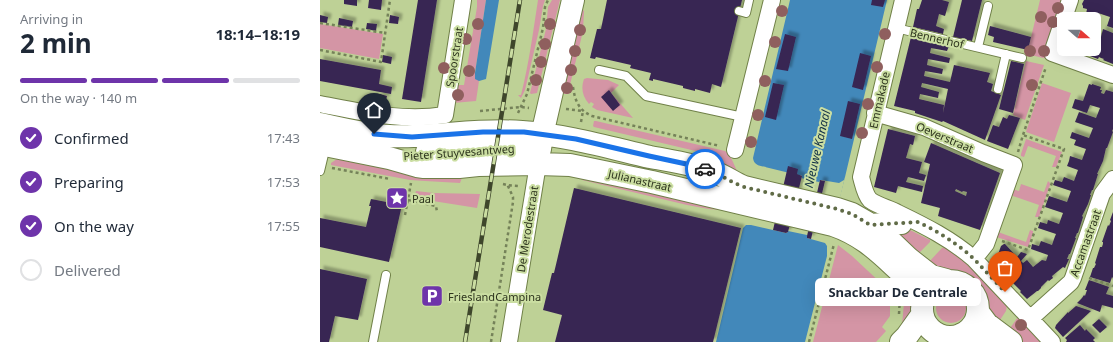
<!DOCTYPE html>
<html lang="en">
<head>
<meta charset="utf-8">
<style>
	:root { --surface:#fff; --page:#f2f2f3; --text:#1f2937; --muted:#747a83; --line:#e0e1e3; --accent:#6e34aa }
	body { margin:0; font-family:"Noto Sans",sans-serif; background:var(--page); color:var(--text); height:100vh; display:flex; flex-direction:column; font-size:15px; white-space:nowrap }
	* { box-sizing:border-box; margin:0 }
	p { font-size:13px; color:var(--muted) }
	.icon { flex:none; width:22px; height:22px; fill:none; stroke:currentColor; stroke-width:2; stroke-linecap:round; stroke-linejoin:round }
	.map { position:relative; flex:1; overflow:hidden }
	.details { display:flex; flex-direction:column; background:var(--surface); width:320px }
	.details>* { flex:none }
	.needle { width:26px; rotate:110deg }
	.tools { position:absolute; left:737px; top:12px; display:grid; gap:8px }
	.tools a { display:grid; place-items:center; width:44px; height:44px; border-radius:6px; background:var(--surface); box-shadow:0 4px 16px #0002; font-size:20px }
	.pin { position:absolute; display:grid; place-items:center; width:34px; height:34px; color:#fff; margin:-41px -17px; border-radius:50% 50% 50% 0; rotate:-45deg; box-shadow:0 0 4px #0007 }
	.pin .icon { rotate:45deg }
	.courier { position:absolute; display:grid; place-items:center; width:40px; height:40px; margin:-20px; border:3px solid #1a73e8; border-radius:50%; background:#fff; color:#222; box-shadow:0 1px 5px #0007 }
	.bubble { position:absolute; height:28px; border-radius:6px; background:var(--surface); box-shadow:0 4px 16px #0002; font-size:13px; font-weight:700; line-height:28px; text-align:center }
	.summary em { font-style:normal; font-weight:700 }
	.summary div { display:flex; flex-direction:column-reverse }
	.summary { display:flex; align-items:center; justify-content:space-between; height:68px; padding:0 20px }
	h1 { font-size:26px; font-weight:700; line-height:30px }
	.bar { display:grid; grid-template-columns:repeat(4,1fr); gap:6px 4px; align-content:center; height:48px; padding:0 20px }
	.bar i { height:5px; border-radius:3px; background:var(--line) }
	.bar .selected { background:var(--accent) }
	.bar p { grid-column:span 4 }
	ol { padding:0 20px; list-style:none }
	li { display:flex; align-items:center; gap:12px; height:44px }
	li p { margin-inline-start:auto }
	li .icon { padding:4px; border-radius:50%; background:var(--accent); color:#fff; stroke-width:4 }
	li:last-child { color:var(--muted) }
	li i { width:22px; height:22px; border:2px solid var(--line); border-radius:50% }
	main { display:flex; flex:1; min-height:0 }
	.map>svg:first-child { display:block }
</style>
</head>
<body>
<main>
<section class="details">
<div class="summary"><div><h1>2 min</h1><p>Arriving in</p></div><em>18:14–18:19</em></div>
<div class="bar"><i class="selected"></i><i class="selected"></i><i class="selected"></i><i></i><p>On the way · 140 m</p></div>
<ol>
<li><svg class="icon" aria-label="check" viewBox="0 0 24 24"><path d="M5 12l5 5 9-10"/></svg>Confirmed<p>17:43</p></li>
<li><svg class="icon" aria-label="check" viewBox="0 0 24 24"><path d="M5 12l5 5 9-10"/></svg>Preparing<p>17:53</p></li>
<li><svg class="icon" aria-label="check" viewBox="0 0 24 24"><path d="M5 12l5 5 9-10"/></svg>On the way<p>17:55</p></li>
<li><i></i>Delivered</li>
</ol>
</section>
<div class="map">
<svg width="793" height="342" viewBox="0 0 793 342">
	<defs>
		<filter id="shadow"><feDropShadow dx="3.5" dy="-3.5" stdDeviation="1" flood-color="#0004"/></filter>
	</defs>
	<rect width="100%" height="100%" fill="#bed196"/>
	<path fill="#d495a5" d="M157 0H166L155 73 159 81 156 101 133 103 136 85H144L157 7Z
		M218 0H225L223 6 219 30 205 90 201 98 198 95H201C209 64 213 32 218 0Z
		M232 0H240L217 93 211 94 210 93 226 29 228 7Z
		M720 0H747L727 59 707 54Z
		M262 9 264 11 263 31 250 85 249 94H243V85Z
		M0 24 63 34 59 59 0 48Z
		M706 61 724 65 705 120 693 115Z
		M267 78 288 80 299 85 291 93 313 118 277 110 272 107 274 104 271 102 269 104C262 96 261 88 264 79Z
		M722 83 751 93 734 142 706 132Z
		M274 121H276L405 151C412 155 414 167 419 174L390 156 380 152 274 127 273 126Z
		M706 139 742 152 736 167H732L736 156 708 146 704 157 701 156V154Z
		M17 159H19L44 165 93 172 143 175 140 183 105 181 90 180 11 165V163Z
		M262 174 427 212 389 209 367 205 262 180 261 179Z
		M728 181 730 183V185L719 217H715L719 205 690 195 692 189 699 191 701 184 724 192Z
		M96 191 114 193 160 194 157 208 94 198Z
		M566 228H586L610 240V242L596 256Z
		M710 230 713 231V233L708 247 673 236 678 232 706 242Z
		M518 245 532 256 563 285 570 296V316L562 327 566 331 556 342H493Z
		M625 247 639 254 687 305 686 311 678 323 667 312 663 295 658 285 653 281 645 276 607 264 622 248Z
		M583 289 595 305V309L582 325 584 303Z
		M616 308a15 15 0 1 1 30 0a15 15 0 1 1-30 0Z
		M698 317 723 342H699L688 331Z"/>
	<path fill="#4288ba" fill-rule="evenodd" d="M166 0H179L166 79 159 81 155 79V73Z
		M470 0H567L525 177 507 247V256L485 342H396L423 228 426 225H432L446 167C439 166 434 165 433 158ZM467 172 482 176 468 232Z"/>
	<path fill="#bed196" d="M445 167 482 176 481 178 499 182 501 180 519 183 524 180 525 177 508 249 507 246 505 243 487 238V235L468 231 467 233H466L431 225Z"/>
	<path fill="#392553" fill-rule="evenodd" filter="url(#shadow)" d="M24 0H37V6L24 4Z
		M49 0H62L61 10 48 8Z
		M98 0H117L101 102 82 99Z
		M287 0H422L401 87 392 84 390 93 375 89V91L363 88V86L333 79V81L329 80 331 73 310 68 311 65 276 57 275 59 270 58 277 29H281Z
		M552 0H565L563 7 551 5Z
		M602 0H622L629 2 625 16 619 14 616 26 624 29 623 34 593 27 597 9H599Z
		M642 0H662L652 41 633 37Z
		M764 0H793V28L787 26 790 17 778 13 774 23V19H765L767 9 763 8V6L762 4Z
		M0 15 8 17 7 23 0 22Z
		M70 15 79 17 78 24 69 23Z
		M19 18 33 21 32 27 18 25Z
		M47 23 57 24 56 31 46 29Z
		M670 26 711 37 708 50 673 42 674 37 668 35Z
		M783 29 793 33V64L783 60 784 59 781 58 779 57 778 59 762 53V52L757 50V51L751 49H774V35L781 37Z
		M465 34 476 37 468 71 456 69Z
		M591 37 629 46 627 51 611 48 610 53 630 58 629 63 608 59 607 65 623 69 622 74 605 71 604 76 630 82 634 65 670 73 667 82 673 84 671 91 681 95 665 140 623 121 622 122 595 113V111L574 106ZM602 83 628 89 623 113 624 105 599 99 600 94 618 98 619 92 601 87Z
		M540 53 551 56 543 90 532 87Z
		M63 55 72 57 71 64 62 62Z
		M0 59 61 70 59 84 72 87 71 94 0 81Z
		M691 61 704 64 693 113 679 109Z
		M453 83 464 85 456 120 445 117Z
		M769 84 772 85V84L781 87 780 90H782L781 93 784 94 786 90 793 92V129L792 131 793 132 787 148H786L783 161 777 174H778L773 190H772L770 195H771L768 204 762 216 763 217 758 233H757L755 238H756L750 254H749L747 259H749L745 268 743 267 732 276 733 278 729 281 728 280 721 287V288L718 291H717L707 299 700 292 701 291 687 277H688L675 263 681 246 684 244H685L697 257 701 252 707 254 701 261 703 263 707 260 713 267 722 260 726 261 728 255 711 249 712 244 719 246 721 241 732 245 734 239 736 234 718 228 720 222 727 224 728 220 739 224 743 213 725 207 729 196 747 202 751 191 733 185 735 180 742 182 744 177 754 181 758 170 747 166 749 161 750 156 762 160 766 149 754 145 756 140 750 138 752 132 769 138 773 128 755 122 759 112 776 118 780 108 770 105 767 113 752 108 755 99 763 101Z
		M289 90 300 105 293 111 281 97Z
		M60 94 67 96 66 100 59 99Z
		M528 101 540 104 532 139 520 136Z
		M689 115 700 118 688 149 667 141 673 125 679 127 683 117 687 119Z
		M568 129 595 136 593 145 590 144 586 158 602 162 599 173 606 175 604 181 588 177 586 182 603 186 602 192 578 186 576 193 554 187Z
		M611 143 680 173 660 230 618 216 620 208 601 203 610 164 604 162ZM636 189 642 192 643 191 647 192 646 196 635 191Z
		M468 166 478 169 477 174 482 176 468 232 466 233 453 230Z
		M500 180 505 181 491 239 487 238V236Z
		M254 188 421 228 393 342H235L242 315 223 310 232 273H234Z
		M51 199 82 205 69 262 0 247V218L46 227 51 206H49Z
		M793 212V278L792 277 790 283 770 277 773 268H774L776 264 775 263 780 247H782L783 244V242H782L788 225 789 226 791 221 790 220Z
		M0 269 47 279 38 320 15 316 9 342H0Z
		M769 280 789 287 786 294 793 296V308L782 305 780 312 757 303 762 298 764 295 765 296 767 290H765Z
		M756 306 771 311 743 337 735 328 736 325 748 312V313Z
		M779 319 787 327 780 333 772 325Z
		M760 325 765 331 766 329 775 338 773 340 775 342H746L747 340 745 338Z"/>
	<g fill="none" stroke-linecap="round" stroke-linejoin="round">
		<g stroke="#708048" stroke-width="10">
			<path id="lane" d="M419 11 426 13 429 0
				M576 28 702 58
				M658 47 668 6
				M279 70 306 76 326 96 423 117
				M678 89 686 54
				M0 171 6 146
				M53 342 66 275"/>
		</g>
		<g stroke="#708048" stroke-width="18">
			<path id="street" d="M583 0 541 177C543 184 545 195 550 200 558 206 569 208 578 213 605 226 631 239 654 259L732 342
				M750 0 732 53 793 75
				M0 104C41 112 83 122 125 115L143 0
				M555 113 604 127 663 153 694 165 666 244 654 259
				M415 150 452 0
				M711 318 751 282 753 278 782 194 793 179
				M189 342 218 164"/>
		</g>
		<g stroke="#708048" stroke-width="24">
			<path id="secondary" d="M0 124C30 131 62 138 93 136 129 135 165 129 202 132 245 135 287 147 330 157 351 161 374 164 394 172 405 176 414 183 424 187L517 209 532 214 546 222 564 235 588 258 611 276 626 280
				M0 144 69 158 97 166 104 167H139L158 165 218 164 250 165 332 182 513 225C539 234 555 248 574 266 585 276 596 286 603 298
				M220 149 222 135 253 0
				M107 152H124L202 147C211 145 216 141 222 135
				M550 225 581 223
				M602 309a28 28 0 1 1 56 0a28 28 0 1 1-56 0Z
				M658 312 667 324 691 342
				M642 334 657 338 664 342
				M581 342 587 336 602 315"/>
		</g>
		<path stroke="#758259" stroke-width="2.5" stroke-dasharray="3 3" stroke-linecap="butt" d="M0 23 65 33
			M0 50 61 62 70 0
			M253 87C255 100 258 110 272 116L400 146
			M246 109 263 111
			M160 111 201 107 209 108
			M198 113 207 94 223 28 225 7 228 0
			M261 122 263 111
			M698 152 703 135 726 67
			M12 168 70 179
			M183 184 187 185 199 186
			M88 200 116 206 117 212
			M85 215 91 183
			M682 241 708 250 744 149 703 135
			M769 278 793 286
			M579 314 580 297
			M171 342 193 202V197L187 184
			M489 342 514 244"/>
		<use href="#lane" stroke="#fff" stroke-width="8"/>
		<use href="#street" stroke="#fff" stroke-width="16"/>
		<use href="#secondary" stroke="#fff" stroke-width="22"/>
		<g stroke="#3e462b" stroke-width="4.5">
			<path id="rail" d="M145 342 200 0"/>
		</g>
		<use href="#rail" stroke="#cbdea2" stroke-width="3" stroke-dasharray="9" stroke-linecap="butt"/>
	</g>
	<g fill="#8f5f5e">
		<circle cx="738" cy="8" r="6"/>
		<circle cx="462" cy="11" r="6"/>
		<circle cx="721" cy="17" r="6"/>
		<circle cx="733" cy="22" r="6"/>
		<circle cx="158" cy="24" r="6"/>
		<circle cx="230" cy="24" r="6"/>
		<circle cx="260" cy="30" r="6"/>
		<circle cx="565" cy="34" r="6"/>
		<circle cx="146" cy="39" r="6"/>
		<circle cx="455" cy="42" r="6"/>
		<circle cx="225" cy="44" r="6"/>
		<circle cx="255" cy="51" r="6"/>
		<circle cx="710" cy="51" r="6"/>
		<circle cx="724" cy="51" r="6"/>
		<circle cx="221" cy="62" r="6"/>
		<circle cx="557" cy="67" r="6"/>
		<circle cx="124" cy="68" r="6"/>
		<circle cx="251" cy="70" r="6"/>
		<circle cx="149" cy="71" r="6"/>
		<circle cx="216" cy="80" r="6"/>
		<circle cx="445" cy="81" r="6"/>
		<circle cx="712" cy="85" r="6"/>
		<circle cx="247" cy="88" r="6"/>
		<circle cx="138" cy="95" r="6"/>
		<circle cx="548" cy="104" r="6"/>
		<circle cx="438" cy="115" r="6"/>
		<circle cx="542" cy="133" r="6"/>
		<circle cx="431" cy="142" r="6"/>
		<circle cx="701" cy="325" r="6"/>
	</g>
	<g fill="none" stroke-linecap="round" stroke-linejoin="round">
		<path stroke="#606b47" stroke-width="4" stroke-dasharray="0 7.2" d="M385 169C399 173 410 182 424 187L517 209 532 214 550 225 598 222 612 229 627 238 644 250 654 259 685 292"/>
		<path stroke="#1a73e8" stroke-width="5" d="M54 134 92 137 163 132H204L256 139 329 156 371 165 385 169"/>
	</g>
	<defs>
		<g id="sight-square" transform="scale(1.15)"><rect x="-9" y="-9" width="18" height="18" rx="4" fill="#6e34aa" stroke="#cbdea2"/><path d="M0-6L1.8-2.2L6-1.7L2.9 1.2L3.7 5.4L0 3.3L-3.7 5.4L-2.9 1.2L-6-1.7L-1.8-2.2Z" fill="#fff"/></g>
		<g id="parking-square" transform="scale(1.15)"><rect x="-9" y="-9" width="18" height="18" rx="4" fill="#6e34aa" stroke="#cbdea2"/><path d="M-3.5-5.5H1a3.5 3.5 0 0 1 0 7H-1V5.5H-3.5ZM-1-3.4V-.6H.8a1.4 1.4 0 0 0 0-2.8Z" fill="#fff"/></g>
	</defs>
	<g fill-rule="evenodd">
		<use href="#sight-square" x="77" y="198"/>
		<use href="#parking-square" x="112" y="296"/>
	</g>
	<g text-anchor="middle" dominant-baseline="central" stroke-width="4" stroke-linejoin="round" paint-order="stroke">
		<g font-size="11" fill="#2d341d" stroke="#cbdea2">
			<text transform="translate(617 38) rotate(13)">Bennerhof</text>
			<text transform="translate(134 57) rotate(-81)">Spoorstraat</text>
			<text transform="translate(559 100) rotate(-77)">Emmakade</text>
			<text transform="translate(625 137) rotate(23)">Oeverstraat</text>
			<text transform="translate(139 152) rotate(-4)">Pieter Stuyvesantweg</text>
			<text transform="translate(320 180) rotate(13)">Julianastraat</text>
			<text transform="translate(207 229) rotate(-81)">De Merodestraat</text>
			<text transform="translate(765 243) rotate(-70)">Accamastraat</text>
		</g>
		<g font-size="11" fill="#2d341d" stroke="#cbdea2" text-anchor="start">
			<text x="92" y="198">Paal</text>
			<text x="128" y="296">FrieslandCampina</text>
		</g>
		<g font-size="12" font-style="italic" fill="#123046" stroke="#cbdea2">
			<text transform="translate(497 149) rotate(-77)">Nieuwe Kanaal</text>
		</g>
	</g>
</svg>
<div class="tools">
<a><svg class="needle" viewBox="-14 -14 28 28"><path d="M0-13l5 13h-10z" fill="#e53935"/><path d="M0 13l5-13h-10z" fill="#747a83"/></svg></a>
</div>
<div class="pin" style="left:685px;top:292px;background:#ea580c"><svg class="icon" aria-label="bag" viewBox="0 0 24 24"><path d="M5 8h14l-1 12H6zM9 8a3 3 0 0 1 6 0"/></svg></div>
<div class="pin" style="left:54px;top:134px;background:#1f2937"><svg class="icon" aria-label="home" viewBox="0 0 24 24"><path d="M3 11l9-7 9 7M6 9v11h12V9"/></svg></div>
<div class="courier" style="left:385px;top:169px"><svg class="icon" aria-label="car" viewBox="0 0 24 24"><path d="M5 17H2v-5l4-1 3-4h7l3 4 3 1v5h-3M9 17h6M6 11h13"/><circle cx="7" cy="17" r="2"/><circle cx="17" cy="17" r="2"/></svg></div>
<div class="bubble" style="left:495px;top:278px;width:166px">Snackbar De Centrale</div>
</div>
</main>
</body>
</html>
